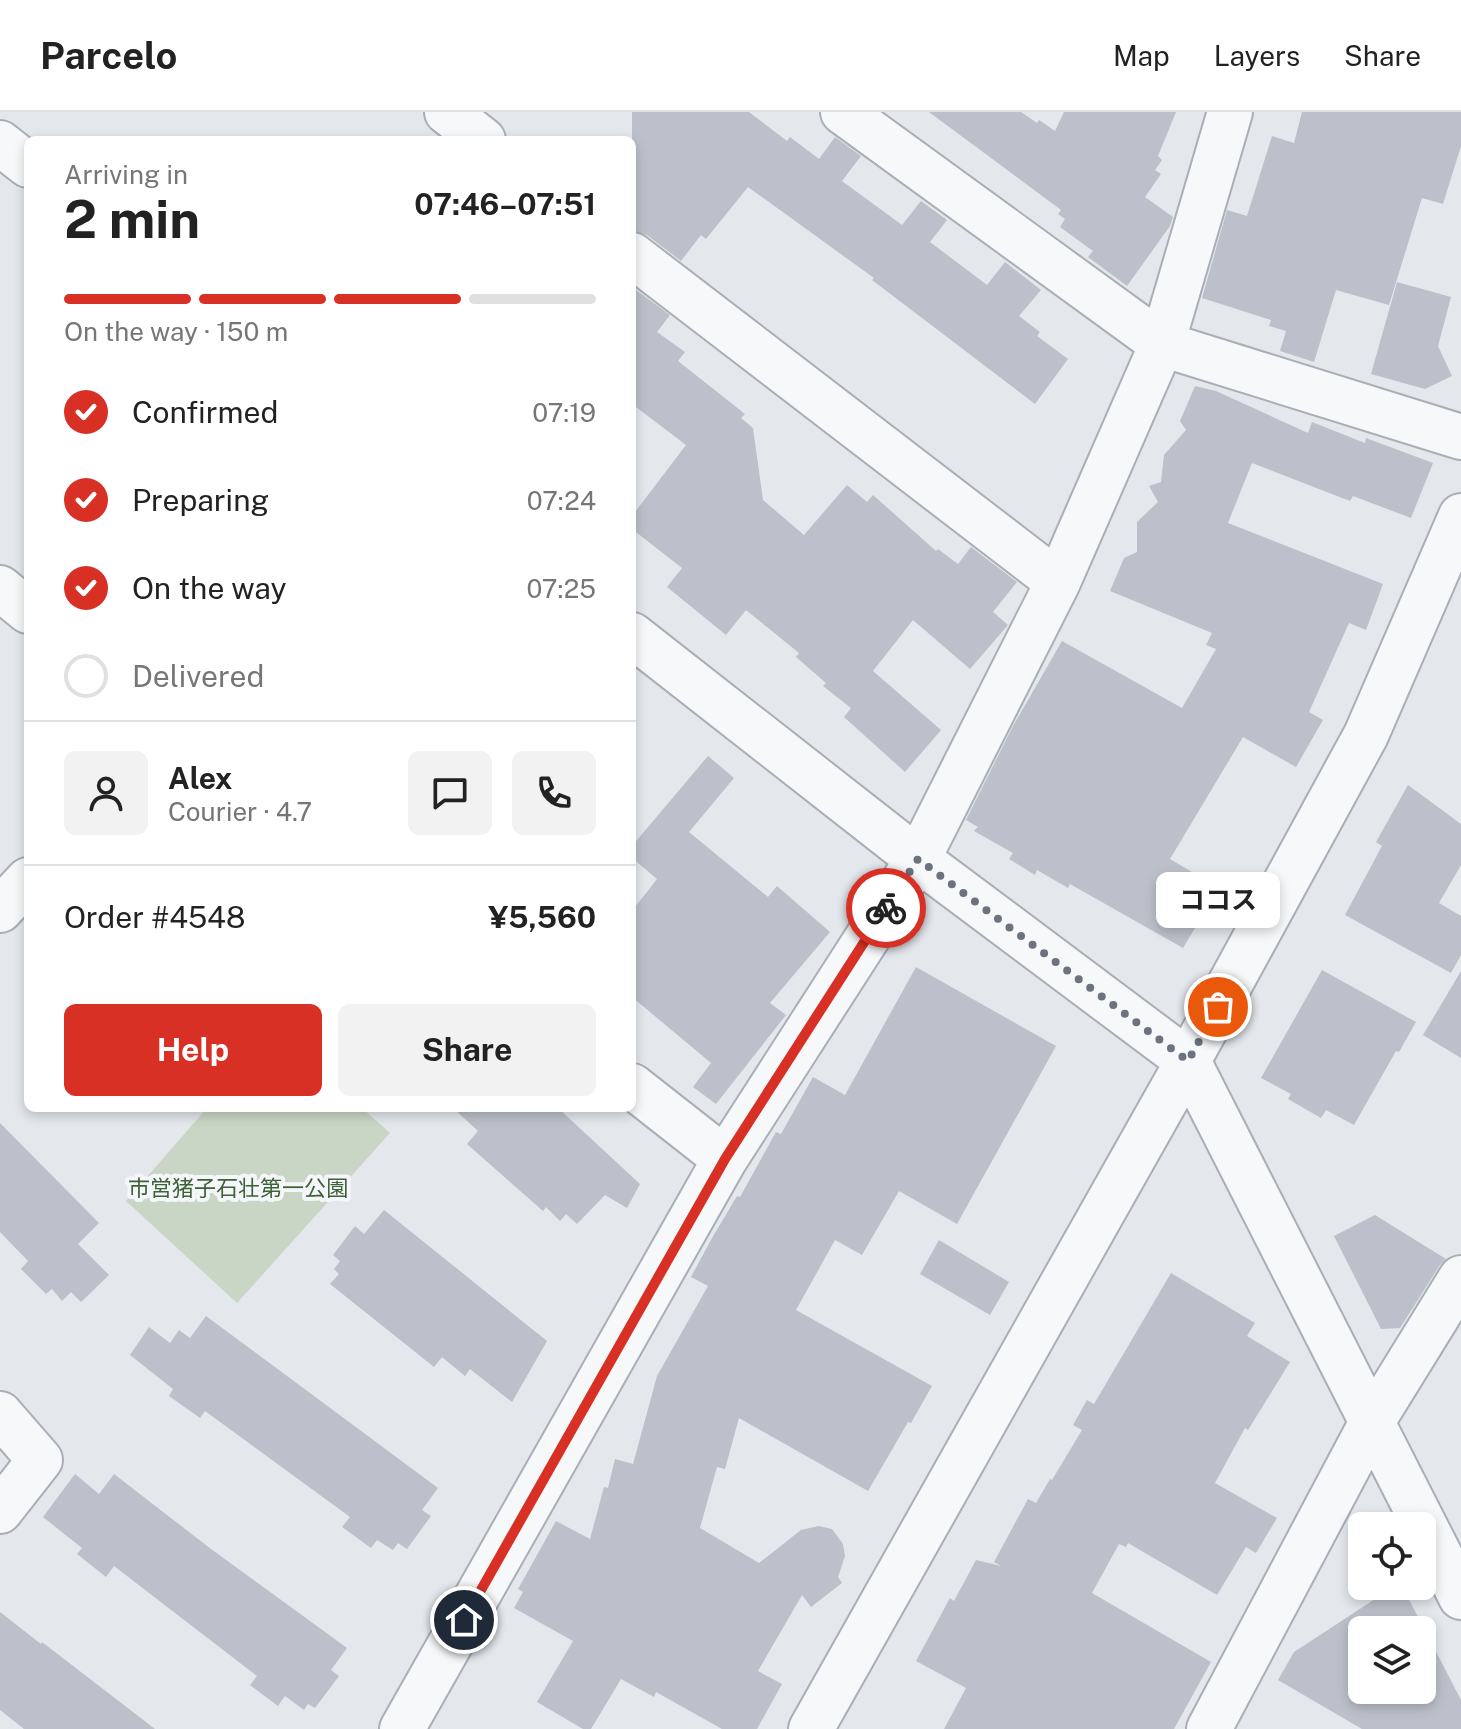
<!DOCTYPE html>
<html lang="en">
<head>
<meta charset="utf-8">
<style>
	:root { --surface:#fff; --page:#f2f2f2; --text:#222; --muted:#767676; --line:#e0e0e0; --accent:#d93025 }
	body { margin:0; font-family:"Public Sans","Noto Sans JP",sans-serif; background:var(--page); color:var(--text); height:100vh; display:flex; flex-direction:column; font-size:30px; white-space:nowrap }
	* { box-sizing:border-box; margin:0 }
	p { font-size:26px; color:var(--muted) }
	.icon { flex:none; width:44px; height:44px; fill:none; stroke:currentColor; stroke-width:2; stroke-linecap:round; stroke-linejoin:round }
	.map { position:relative; flex:1; overflow:hidden }
	.details { position:absolute; left:24px; top:24px; width:612px; height:976px; display:flex; flex-direction:column; background:var(--surface); border-radius:12px; box-shadow:0 4px 12px #0003 }
	.details>* { flex:none }
	.fabs { position:absolute; left:1348px; top:1400px; display:grid; gap:16px }
	.fabs a { display:grid; place-items:center; width:88px; height:88px; border-radius:12px; background:var(--surface); box-shadow:0 4px 12px #0003; font-size:40px }
	.pin { position:absolute; display:grid; place-items:center; width:68px; height:68px; color:#fff; margin:-34px; border:4px solid #fff; border-radius:50%; box-shadow:0 2px 8px #0007 }
	.courier { position:absolute; display:grid; place-items:center; width:80px; height:80px; margin:-40px; border:6px solid #d93025; border-radius:50%; background:#fff; color:#222; box-shadow:0 2px 10px #0007 }
	.bubble { position:absolute; height:56px; border-radius:12px; background:var(--surface); box-shadow:0 4px 12px #0003; font-size:26px; font-weight:700; line-height:56px; text-align:center }
	.head em { font-style:normal; font-weight:700 }
	.head div { display:flex; flex-direction:column-reverse }
	.head { display:flex; align-items:center; justify-content:space-between; height:136px; padding:0 40px }
	h1 { font-size:52px; font-weight:700; line-height:60px }
	.bar { display:grid; grid-template-columns:repeat(4,1fr); gap:12px 8px; align-content:center; height:96px; padding:0 40px }
	.bar i { height:10px; border-radius:6px; background:var(--line) }
	.bar .active { background:var(--accent) }
	.bar p { grid-column:span 4 }
	.line { display:flex; align-items:center; gap:20px; padding:0 40px; border-top:2px solid var(--line) }
	.line div { flex:1 }
	.round { display:grid; place-items:center; flex:none; width:84px; height:84px; border-radius:12px; background:var(--page) }
	ol { padding:0 40px; list-style:none }
	li { display:flex; align-items:center; gap:24px; height:88px }
	li p { margin-inline-start:auto }
	li .icon { padding:8px; border-radius:50%; background:var(--accent); color:#fff; stroke-width:4 }
	li:last-child { color:var(--muted) }
	li i { width:44px; height:44px; border:4px solid var(--line); border-radius:50% }
	.primary-button { display:flex; gap:16px; margin-top:auto; padding:16px 40px }
	.primary-button a { flex:1; height:92px; border-radius:12px; background:var(--accent); color:#fff; font-size:32px; font-weight:700; line-height:92px; text-align:center }
	.primary-button a+a { background:var(--page); color:var(--text) }
	header { display:flex; align-items:center; gap:48px; box-sizing:border-box; height:112px; padding:0 40px; background:var(--surface); border-bottom:2px solid var(--line) }
	header strong { font-size:38px }
	nav { display:flex; gap:44px; margin-inline-start:auto; font-size:28px }
	.map>svg:first-child { display:block }
</style>
</head>
<body>
<header>
<strong>Parcelo</strong>
<nav><a>Map</a><a>Layers</a><a>Share</a></nav>
</header>
<div class="map">
<svg width="1461" height="1617" viewBox="0 0 1461 1617">
	<rect width="100%" height="100%" fill="#e4e7ec"/>
	<path fill="#c9d6c5" d="M207 996H362L390 1021 237 1191 126 1089Z"/>
	<path fill="#bbc0ca" fill-rule="evenodd" d="M632 0H749L787 29 790 25 819 47 835 25 861 44 842 69 902 113 921 89 947 108 930 130 987 173 1005 150 1041 178 1019 204 1040 220 1037 224 1068 247 1035 292 872 168 874 166 748 75 706 127 701 123 681 149 647 123 632 119Z
		M929 0H1021L1037 11 1039 8 1055 19 1064 0H1176L1158 44 1162 48 1155 58 1161 62 1145 85 1173 105 1170 114 1127 174 1088 145 1093 139 1060 115 1065 107 1058 102 1061 98Z
		M1302 0H1461V34L1443 92 1422 86 1389 193 1336 178 1314 250 1280 239 1286 219 1269 214 1271 208 1202 186 1227 98 1247 104 1272 24 1294 31Z
		M1397 170 1451 185 1438 234 1452 264 1425 277 1371 262Z
		M632 175 670 203 657 220 685 240 678 249 745 302 741 306 753 316 763 388 804 423 847 373 867 390 873 383 936 439 938 437 958 452 971 435 1017 470 993 500 1008 513 970 557 913 508 873 559 941 618 905 660 844 605 851 596 823 574 826 571 796 545 799 541 746 498 726 523 667 475 682 456 632 417V404L686 333 632 292Z
		M1195 274 1216 279 1308 321 1312 310 1365 331 1366 326 1433 351 1411 406 1353 384 1350 389 1252 351 1228 411 1383 472 1366 518 1349 511 1309 600 1323 608 1296 655 1243 625 1170 747 1219 776 1183 836 1070 772 1068 776 1037 758 1035 763 1009 747 1013 741 974 719 978 715 966 708 1013 614 1062 529 1182 596 1216 537 1206 533 1212 521 1110 479 1124 446 1137 440V410L1158 390 1149 374 1161 370 1164 343 1186 318 1180 309Z
		M708 644 734 666 689 720 768 785 777 774 830 820 770 891 786 903 716 992 693 975 711 951 632 885V799L657 767 632 746V734Z
		M1408 673 1461 712V753L1439 791 1461 804V843L1451 861 1345 803 1382 734 1376 730Z
		M916 855 1056 934 957 1112 899 1079 862 1143 835 1128 796 1198 932 1274 911 1311 908 1310 868 1379 739 1306 725 1357 717 1355 700 1416 759 1451 801 1418 819 1414 832 1417 843 1432 845 1444 838 1465 842 1471 811 1495 802 1483 758 1559 782 1572 757 1617H722L656 1580 654 1585 621 1567 591 1617H583L537 1590 573 1529 514 1496 523 1480 518 1477 556 1409 590 1427 604 1375 608 1376 615 1347 633 1352 657 1264 708 1174 691 1165 712 1126 737 1084 740 1085 776 1020 781 1022 813 965 845 983Z
		M1322 858 1416 910 1399 940 1396 939 1354 1013 1326 998 1321 1006 1288 987 1291 982 1261 966Z
		M1461 859V946L1423 923Z
		M453 996H558L640 1072 627 1096 605 1083 577 1112 566 1102 560 1109 546 1095 543 1099 467 1032 478 1019Z
		M0 1011 99 1111 78 1132 109 1163 81 1190 71 1180 62 1189 52 1177 46 1182 21 1157 28 1149 0 1120Z
		M384 1098 547 1229 512 1290 470 1257 465 1264 442 1245 434 1255 330 1172 339 1162 334 1157 340 1149 333 1143 355 1114 364 1122Z
		M1375 1103 1446 1147 1440 1153 1400 1216 1381 1217 1334 1124Z
		M939 1128 1009 1170 990 1203 920 1162Z
		M1171 1161 1255 1211 1247 1224 1290 1250 1248 1318 1245 1316 1215 1371 1277 1406 1256 1441 1246 1435 1217 1483 1128 1431 1126 1435 1119 1432 1092 1481 1211 1550 1174 1617H944L966 1576 916 1549 950 1486 954 1489 976 1448 1001 1454 994 1450 1028 1387 1036 1391 1050 1367 1052 1368 1082 1318 1073 1313 1087 1288 1094 1292Z
		M206 1204 438 1376 422 1398 431 1404 407 1437 398 1431 393 1438 377 1428 371 1436 342 1415 350 1405 205 1299 200 1306 169 1284 173 1277 130 1243 149 1215 170 1231 179 1218 190 1226Z
		M75 1362 99 1382 114 1362 211 1437 347 1536 331 1558 339 1564 315 1596 308 1592 304 1598 285 1584 278 1594 250 1573 257 1564 114 1454 106 1465 77 1442 82 1436 43 1405Z
		M1395 1474H1402L1461 1588V1617H1362L1278 1568 1294 1540ZM1362 1518H1422V1578H1362Z
		M0 1500 41 1532 42 1530 155 1617H24L0 1598Z"/>
	<g fill="none" stroke-linecap="round" stroke-linejoin="round">
		<g stroke="#a9aeb7" stroke-width="48">
			<path id="minor" d="M447 0 483 28
				M843 0 1162 232 1461 325
				M0 31 28 53
				M632 143 1058 470
				M0 476 28 499
				M632 523 918 747 1188 949 1461 1485
				M0 798 28 768
				M632 974 725 1047
				M0 1302 40 1348 0 1399
				M402 1617 725 1047 918 747 1058 470 1162 232 1230 0
				M811 1617 1188 949 1366 623 1461 404
				M1209 1617 1372 1310 1461 1166"/>
		</g>
		<use href="#minor" stroke="#f7f8fa" stroke-width="44"/>
	</g>
	<g fill="none" stroke-linecap="round" stroke-linejoin="round">
		<path stroke="#6c737f" stroke-width="8" stroke-dasharray="0 14.4" d="M886 796 918 747 1188 949 1218 895"/>
		<path stroke="#d93025" stroke-width="10" d="M464 1508 725 1047 886 796"/>
	</g>
	<g text-anchor="middle" dominant-baseline="central" stroke-width="8" stroke-linejoin="round" paint-order="stroke">
		<g font-size="22" fill="#3f6138" stroke="#f4f6f9">
			<text x="238" y="1076">市営猪子石壮第一公園</text>
		</g>
	</g>
</svg>
<div class="fabs">
<a><svg class="icon" aria-label="locate" viewBox="0 0 24 24"><circle cx="12" cy="12" r="6"/><path d="M12 2v4M12 18v4M2 12h4M18 12h4"/></svg></a>
<a><svg class="icon" aria-label="layers" viewBox="0 0 24 24"><path d="M12 4l9 5-9 5-9-5zM3 14l9 5 9-5"/></svg></a>
</div>
<div class="pin" style="left:1218px;top:895px;background:#ea580c"><svg class="icon" aria-label="bag" viewBox="0 0 24 24"><path d="M5 8h14l-1 12H6zM9 8a3 3 0 0 1 6 0"/></svg></div>
<div class="pin" style="left:464px;top:1508px;background:#1f2937"><svg class="icon" aria-label="home" viewBox="0 0 24 24"><path d="M3 11l9-7 9 7M6 9v11h12V9"/></svg></div>
<div class="courier" style="left:886px;top:796px"><svg class="icon" aria-label="bike" viewBox="0 0 24 24"><circle cx="6" cy="16" r="4"/><circle cx="18" cy="16" r="4"/><path d="M6 16l4-8h5l3 8M10 8l3 8H6M13 5h3"/></svg></div>
<div class="bubble" style="left:1156px;top:760px;width:124px">ココス</div>
<section class="details">
<div class="head"><div><h1>2 min</h1><p>Arriving in</p></div><em>07:46–07:51</em></div>
<div class="bar"><i class="active"></i><i class="active"></i><i class="active"></i><i></i><p>On the way · 150 m</p></div>
<ol>
<li><svg class="icon" aria-label="check" viewBox="0 0 24 24"><path d="M5 12l5 5 9-10"/></svg>Confirmed<p>07:19</p></li>
<li><svg class="icon" aria-label="check" viewBox="0 0 24 24"><path d="M5 12l5 5 9-10"/></svg>Preparing<p>07:24</p></li>
<li><svg class="icon" aria-label="check" viewBox="0 0 24 24"><path d="M5 12l5 5 9-10"/></svg>On the way<p>07:25</p></li>
<li><i></i>Delivered</li>
</ol>
<div class="line" style="height:144px"><a class="round"><svg class="icon" aria-label="person" viewBox="0 0 24 24"><circle cx="12" cy="8" r="4"/><path d="M4 21q1-7 8-7t8 7"/></svg></a><div><b>Alex</b><p>Courier · 4.7</p></div><a class="round"><svg class="icon" aria-label="chat" viewBox="0 0 24 24"><path d="M4 5h16v11H9l-5 4z"/></svg></a><a class="round"><svg class="icon" aria-label="phone" viewBox="0 0 24 24"><path d="M5 4h4l2 5-3 2q2 4 5 5l2-3 5 2v4C11 20 4 13 5 4z"/></svg></a></div>
<div class="line" style="height:104px"><div>Order #4548</div><b>¥5,560</b></div>
<div class="primary-button"><a>Help</a><a>Share</a></div>
</section>
</div>
</body>
</html>
